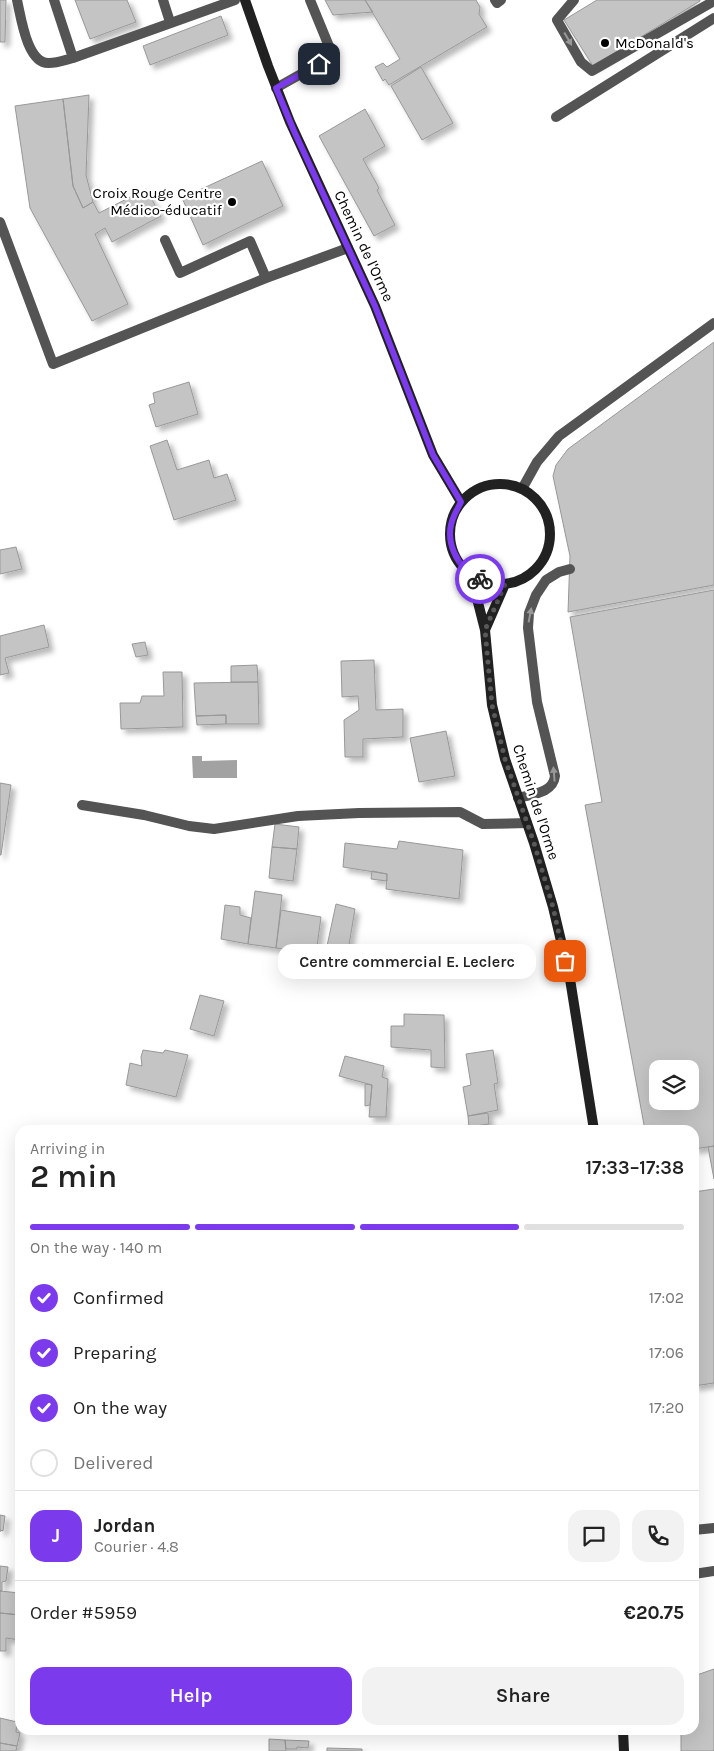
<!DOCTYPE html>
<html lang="en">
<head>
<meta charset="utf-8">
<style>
	:root { --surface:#fff; --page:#f2f2f2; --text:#222; --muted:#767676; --line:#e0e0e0; --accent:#7c3aed }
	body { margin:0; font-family:Karla,sans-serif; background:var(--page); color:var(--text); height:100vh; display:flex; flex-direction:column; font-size:19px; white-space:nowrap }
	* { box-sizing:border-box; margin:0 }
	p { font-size:16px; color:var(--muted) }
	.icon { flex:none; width:28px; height:28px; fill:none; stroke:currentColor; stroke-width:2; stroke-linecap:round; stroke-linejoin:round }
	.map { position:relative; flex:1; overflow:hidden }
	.sheet { position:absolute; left:15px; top:1125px; width:684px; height:610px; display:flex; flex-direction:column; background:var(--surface); border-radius:15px; box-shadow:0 5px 20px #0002 }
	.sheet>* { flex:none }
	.tools { position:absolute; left:649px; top:1060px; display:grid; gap:10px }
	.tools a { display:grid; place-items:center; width:50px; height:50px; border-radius:10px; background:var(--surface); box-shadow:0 5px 20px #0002; font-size:25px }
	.pin { position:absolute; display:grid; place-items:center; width:42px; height:42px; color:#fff; margin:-21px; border-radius:10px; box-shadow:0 2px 8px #0006 }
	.courier { position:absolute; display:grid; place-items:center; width:50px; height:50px; margin:-25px; border:4px solid #7c3aed; border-radius:50%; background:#fff; color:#222; box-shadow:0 1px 6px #0007 }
	.bubble { position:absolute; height:35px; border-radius:15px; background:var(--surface); box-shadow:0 5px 20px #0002; font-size:16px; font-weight:600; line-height:35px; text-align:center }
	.summary em { font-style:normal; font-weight:600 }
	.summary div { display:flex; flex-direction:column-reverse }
	.summary { display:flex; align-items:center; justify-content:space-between; height:85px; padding:0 15px }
	h1 { font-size:32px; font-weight:600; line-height:38px }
	.bar { display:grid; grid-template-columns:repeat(4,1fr); gap:8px 5px; align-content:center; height:60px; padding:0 15px }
	.bar i { height:6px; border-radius:4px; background:var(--line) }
	.bar .on { background:var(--accent) }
	.bar p { grid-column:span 4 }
	.line { display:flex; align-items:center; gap:12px; padding:0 15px; border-top:1px solid var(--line) }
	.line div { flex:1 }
	.round { display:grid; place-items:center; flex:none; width:52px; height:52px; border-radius:15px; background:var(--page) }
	ol { padding:0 15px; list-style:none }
	li { display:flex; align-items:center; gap:15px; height:55px }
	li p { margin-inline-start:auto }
	li .icon { padding:5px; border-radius:50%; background:var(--accent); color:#fff; stroke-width:4 }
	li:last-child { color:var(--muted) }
	li i { width:28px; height:28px; border:2px solid var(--line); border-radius:50% }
	.action { display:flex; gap:10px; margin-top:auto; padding:10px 15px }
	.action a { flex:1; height:58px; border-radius:15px; background:var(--accent); color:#fff; font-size:20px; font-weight:600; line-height:58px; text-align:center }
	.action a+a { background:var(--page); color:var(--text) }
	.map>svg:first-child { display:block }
</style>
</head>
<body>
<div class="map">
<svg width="714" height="1751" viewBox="0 0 714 1751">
	<defs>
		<filter id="shadow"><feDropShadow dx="4.5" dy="4.5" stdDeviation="2.5" flood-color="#0004"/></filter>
	</defs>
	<rect width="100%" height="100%" fill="#fff"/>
	<path fill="#a2a2a2" d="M192 756H202V761L237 760V778H193Z"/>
	<path fill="#c4c4c4" stroke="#989898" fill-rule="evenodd" filter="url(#shadow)" d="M0 0H6L5 42H0Z
		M75 0H127L136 22 90 39Z
		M325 0H365L373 12 333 15Z
		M365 0H476L480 7 479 14 487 27 389 85 385 79 383 81 375 67 383 63 387 67 400 59Z
		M597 0H700V1L593 66 564 20Z
		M221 16 228 35 150 65 143 46Z
		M421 67 453 123 422 140 391 86Z
		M89 95 86 175 93 202 83 208 73 186 63 99Z
		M63 99 73 186 83 208 93 202 99 213 146 189 161 216 112 242 105 228 95 234 128 304 92 321 30 208 15 106Z
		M365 109 385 146 363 159 379 188 377 190 395 225 374 236 319 136Z
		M262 161 283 206 203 245 182 198Z
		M714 342V585L568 612 570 556 553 476 556 465 568 449Z
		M189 382 198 414 156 427 149 405 155 403 153 393Z
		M167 440 177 470 209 460 214 478 227 474 236 500 174 520 150 446Z
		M16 547 22 569 0 574V550Z
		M714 590V1146L694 1149V1130H645L585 805 602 802 570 617ZM658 1069H690V1101H658Z
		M44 625 49 647 5 658 9 673 0 675V636Z
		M145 642 148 655 136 657 132 644Z
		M374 660 376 710 403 709V737L363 739V757H345L344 720 359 710 358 696 342 697 341 661Z
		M257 665 258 682H231V666Z
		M163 672H182L183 727 121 729 120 703H140L142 696H164Z
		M258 682 259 724H226V715L196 716 194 683Z
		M226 715V724L197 725 196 716Z
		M446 731 455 776 419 782 410 738Z
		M0 783 11 785 1 855H0Z
		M275 824 299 827 297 849 272 847Z
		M399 841 463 850 459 899 386 889 387 874 343 867 345 843 397 849Z
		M272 847 297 849 293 881 269 878Z
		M372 871 387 874V881L371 879Z
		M255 891 282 895 276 948 248 944Z
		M336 904 355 909 348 951 327 946Z
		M225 905 240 907V915L251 918 248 944 221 939Z
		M281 910 321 917 316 954 276 948Z
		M200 995 224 1001 214 1036 190 1029Z
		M404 1014 444 1015 445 1068 431 1067V1050L391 1047V1026H404Z
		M143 1050 163 1053 165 1050 188 1055 176 1097 126 1085 130 1063 142 1066 141 1057Z
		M493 1050 498 1083 494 1084 498 1110 468 1116 463 1087 471 1085 466 1054Z
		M345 1056 384 1066 382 1077 388 1079 386 1117H369L372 1085 339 1076Z
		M365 1084 372 1085 370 1105 365 1106Z
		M488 1113 489 1124 469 1127 468 1116Z
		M714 1146V1179L708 1147Z
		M714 1189V1383L694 1386V1192Z
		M0 1515 5 1516 3 1531 0 1530V1532Z
		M0 1566 8 1567 6 1581 2 1582V1591H0Z
		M0 1591 20 1593V1615L0 1613Z
		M0 1613 20 1615V1640L6 1638V1651H0Z
		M714 1669V1751H681V1730H694V1676Z
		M0 1718 17 1722 16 1732 20 1733 17 1746 0 1743Z
		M269 1739 285 1740 286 1751H269Z
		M285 1740 309 1741 308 1748 297 1747V1749H286Z
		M0 1743 17 1746 16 1751H0Z
		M327 1748 362 1749V1751H327Z"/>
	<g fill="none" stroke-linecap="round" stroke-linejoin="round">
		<path stroke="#545454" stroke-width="10" d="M17 0C21 17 27 64 49 63 57 63 65 60 73 58L235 0
			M54 0 73 58
			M163 0 170 22
			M495 0 497 3 501 0
			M574 0 557 20 581 62 592 71 714 1
			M276 88 333 56 310 0
			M556 117 714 18
			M0 222 53 364 266 278 348 248
			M165 240 180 273 250 241 266 278
			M518 798C533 794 553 793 555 776L537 702 528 628 529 613 536 595 546 580 559 572 570 569
			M82 805 144 815 189 826 214 829 298 816 359 813 460 812 483 824 527 823
			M694 1530 714 1528
			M694 1574 714 1571"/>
		<path stroke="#545454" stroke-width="10" d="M522 489 537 462 559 436 714 323"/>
		<path stroke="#212121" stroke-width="10" d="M245 0 268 66 290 122 375 306 433 455 461 502
			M450 534a50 50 0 1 1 100 0a50 50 0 1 1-100 0Z
			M471 575 485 630 492 705 505 759 534 843 553 907 570 979 594 1130
			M485 630 505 584
			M623 1730 624 1751"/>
	</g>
	<defs><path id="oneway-solid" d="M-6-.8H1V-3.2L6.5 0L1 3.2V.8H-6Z" transform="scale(1.25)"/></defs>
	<g fill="#989898">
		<use href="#oneway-solid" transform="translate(568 39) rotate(60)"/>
		<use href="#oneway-solid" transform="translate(530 615) rotate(-79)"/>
		<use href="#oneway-solid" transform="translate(554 774) rotate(-95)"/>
	</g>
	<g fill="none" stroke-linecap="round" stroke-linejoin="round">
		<path stroke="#595959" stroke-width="5" stroke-dasharray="0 9" d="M480 579 487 582 505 584 485 630 492 705 505 759 534 843 553 907 565 961"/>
		<path stroke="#7c3aed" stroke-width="6" d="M319 64 276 88 294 131 375 306 433 455 461 502C459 506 456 511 454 516 443 540 457 569 480 579"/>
	</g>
	<g fill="#000" stroke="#fff" stroke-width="2">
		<circle cx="605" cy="43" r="5"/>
		<circle cx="232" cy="202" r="5"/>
	</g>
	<g text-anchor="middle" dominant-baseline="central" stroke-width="4.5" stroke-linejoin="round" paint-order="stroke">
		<g font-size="15" fill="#000" stroke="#fff" text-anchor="start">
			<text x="615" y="43">McDonald's</text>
			<text x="222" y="193" text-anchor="end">Croix Rouge Centre<tspan x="222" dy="17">Médico-éducatif</tspan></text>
		</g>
		<g font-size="15" fill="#000" stroke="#fff">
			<text transform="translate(364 246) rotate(65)">Chemin de l'Orme</text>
			<text transform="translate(536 802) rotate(72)">Chemin de l'Orme</text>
		</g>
	</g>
</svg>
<div class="tools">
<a><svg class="icon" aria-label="layers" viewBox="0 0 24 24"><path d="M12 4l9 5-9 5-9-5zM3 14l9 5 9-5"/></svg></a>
</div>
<div class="pin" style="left:565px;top:961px;background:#ea580c"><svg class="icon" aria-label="bag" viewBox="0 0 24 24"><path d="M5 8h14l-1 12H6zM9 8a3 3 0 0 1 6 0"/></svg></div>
<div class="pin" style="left:319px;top:64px;background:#1f2937"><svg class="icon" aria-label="home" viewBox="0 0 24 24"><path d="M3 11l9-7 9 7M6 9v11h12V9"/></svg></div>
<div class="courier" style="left:480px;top:579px"><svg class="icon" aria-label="bike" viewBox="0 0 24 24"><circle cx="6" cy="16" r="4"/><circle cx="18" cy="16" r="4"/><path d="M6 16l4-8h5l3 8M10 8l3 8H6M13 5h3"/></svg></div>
<div class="bubble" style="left:278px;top:944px;width:258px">Centre commercial E. Leclerc</div>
<section class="sheet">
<div class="summary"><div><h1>2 min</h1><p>Arriving in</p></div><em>17:33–17:38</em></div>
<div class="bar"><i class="on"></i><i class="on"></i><i class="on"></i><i></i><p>On the way · 140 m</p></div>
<ol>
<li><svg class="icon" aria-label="check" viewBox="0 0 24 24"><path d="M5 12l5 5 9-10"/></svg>Confirmed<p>17:02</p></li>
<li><svg class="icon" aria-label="check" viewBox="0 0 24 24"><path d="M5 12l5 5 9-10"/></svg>Preparing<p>17:06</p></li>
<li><svg class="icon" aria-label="check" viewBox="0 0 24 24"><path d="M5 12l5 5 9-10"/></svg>On the way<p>17:20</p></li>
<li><i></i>Delivered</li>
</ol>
<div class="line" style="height:90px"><b class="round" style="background:var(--accent);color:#fff">J</b><div><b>Jordan</b><p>Courier · 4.8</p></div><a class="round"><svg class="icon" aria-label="chat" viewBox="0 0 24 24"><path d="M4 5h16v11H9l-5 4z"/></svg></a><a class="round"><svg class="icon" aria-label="phone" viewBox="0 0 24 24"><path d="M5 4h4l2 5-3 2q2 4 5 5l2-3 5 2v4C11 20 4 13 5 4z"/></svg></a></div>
<div class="line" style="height:65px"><div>Order #5959</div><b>€20.75</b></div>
<div class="action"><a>Help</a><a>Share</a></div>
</section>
</div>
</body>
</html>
